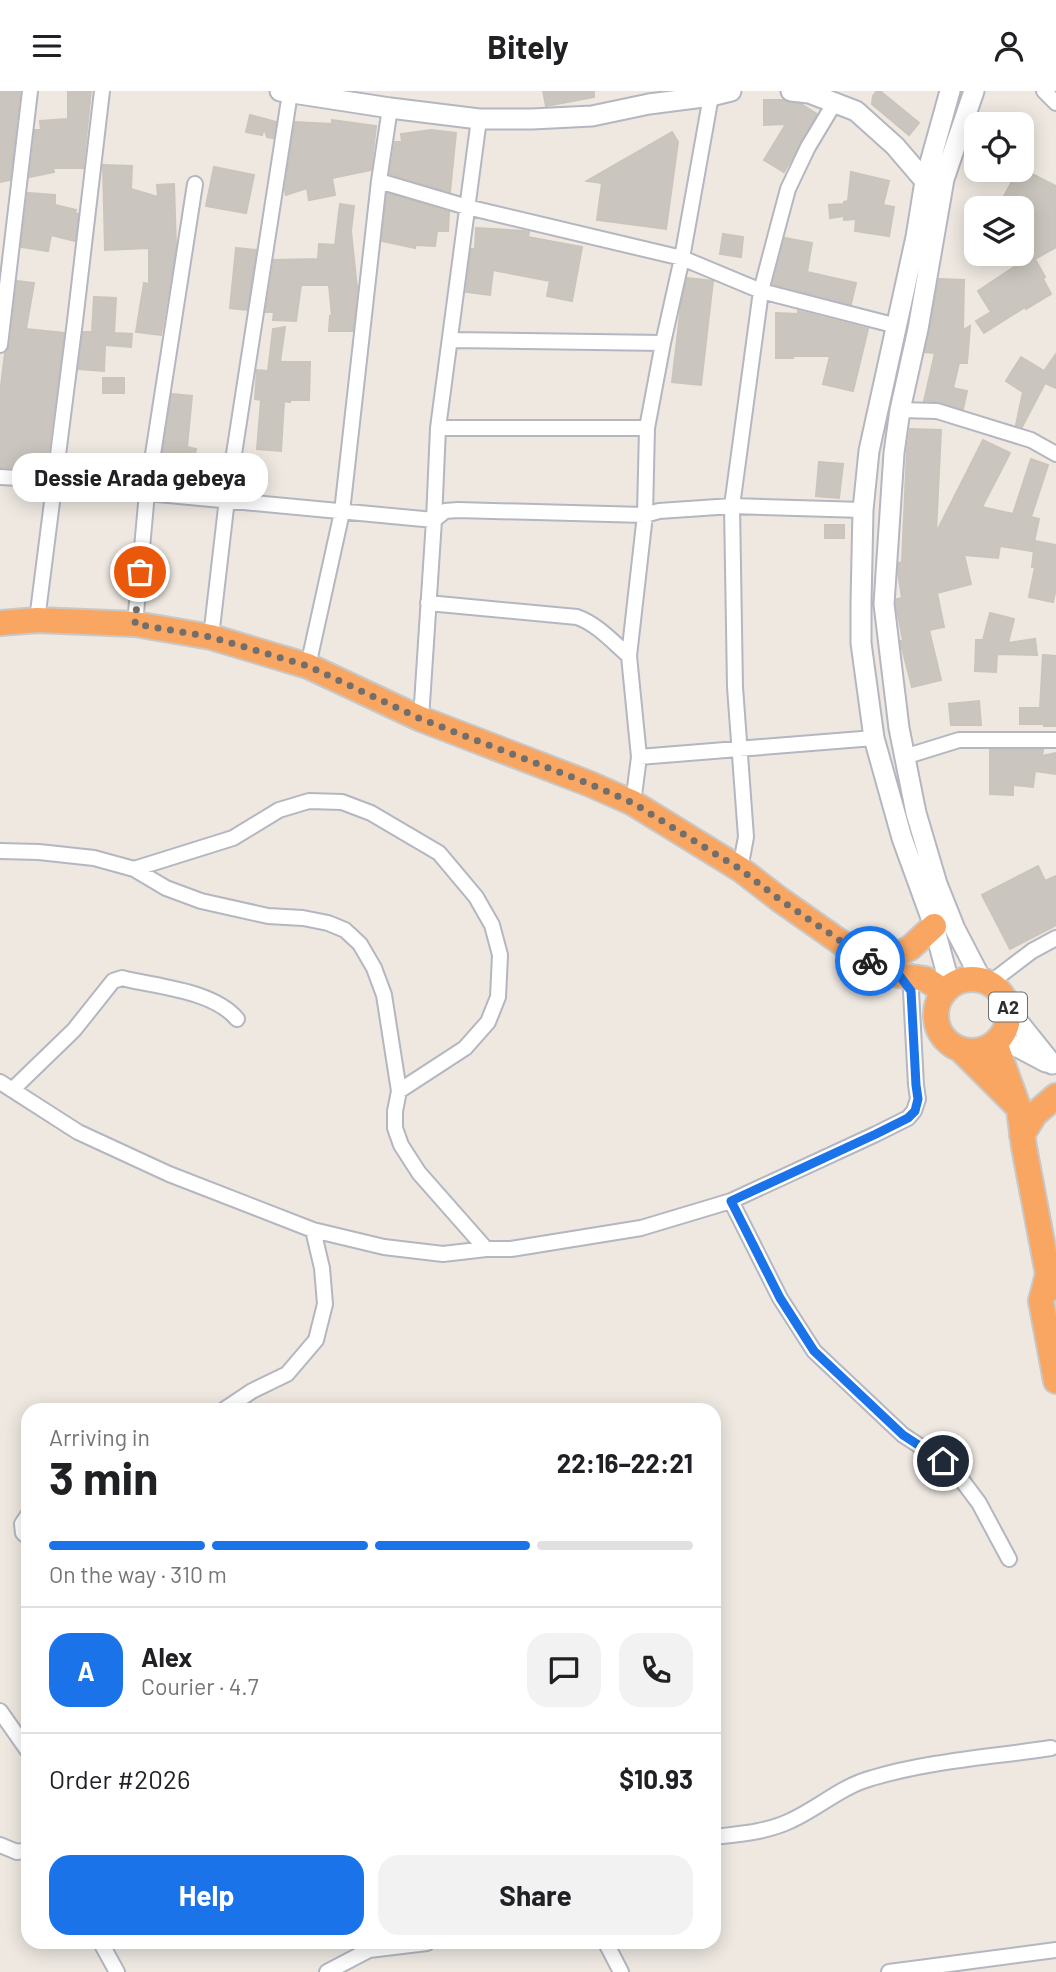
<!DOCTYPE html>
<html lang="en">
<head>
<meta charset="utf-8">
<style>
	:root { --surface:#fff; --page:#f2f2f2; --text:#202124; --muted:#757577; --line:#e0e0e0; --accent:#1a73e8 }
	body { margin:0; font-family:Barlow,sans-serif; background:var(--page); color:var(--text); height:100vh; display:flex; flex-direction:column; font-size:26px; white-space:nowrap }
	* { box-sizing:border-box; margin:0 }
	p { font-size:23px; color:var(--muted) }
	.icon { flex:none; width:38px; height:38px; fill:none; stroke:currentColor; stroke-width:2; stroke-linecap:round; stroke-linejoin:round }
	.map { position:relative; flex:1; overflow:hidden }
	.details { position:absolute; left:21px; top:1312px; width:700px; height:546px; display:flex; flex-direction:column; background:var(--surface); border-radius:21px; box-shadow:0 4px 18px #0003 }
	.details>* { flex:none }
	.controls { position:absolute; left:964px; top:21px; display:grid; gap:14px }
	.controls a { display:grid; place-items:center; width:70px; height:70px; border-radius:14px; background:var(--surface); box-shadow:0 4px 18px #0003; font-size:35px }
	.pin { position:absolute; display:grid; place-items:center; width:60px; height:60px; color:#fff; margin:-30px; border:4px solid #fff; border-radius:50%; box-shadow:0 2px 7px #0007 }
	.courier { position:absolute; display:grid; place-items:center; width:70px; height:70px; margin:-35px; border:5px solid #1a73e8; border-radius:50%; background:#fff; color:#222; box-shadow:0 2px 9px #0007 }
	.bubble { position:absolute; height:49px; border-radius:21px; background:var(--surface); box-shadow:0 4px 18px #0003; font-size:23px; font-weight:700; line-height:49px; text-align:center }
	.headline em { font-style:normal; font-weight:700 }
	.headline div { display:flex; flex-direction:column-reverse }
	.headline { display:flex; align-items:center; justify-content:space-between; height:119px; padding:0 28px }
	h1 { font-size:46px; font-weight:700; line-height:52px }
	.bar { display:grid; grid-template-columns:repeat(4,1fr); gap:10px 7px; align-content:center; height:84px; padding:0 28px }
	.bar i { height:9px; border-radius:5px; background:var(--line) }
	.bar .selected { background:var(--accent) }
	.bar p { grid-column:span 4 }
	.line { display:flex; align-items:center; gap:18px; padding:0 28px; border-top:2px solid var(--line) }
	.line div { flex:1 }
	.round { display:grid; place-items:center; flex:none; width:74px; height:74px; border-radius:21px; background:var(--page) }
	.action { display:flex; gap:14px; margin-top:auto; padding:14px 28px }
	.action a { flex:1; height:80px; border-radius:21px; background:var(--accent); color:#fff; font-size:28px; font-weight:700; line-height:80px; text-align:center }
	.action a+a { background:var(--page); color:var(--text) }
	header { display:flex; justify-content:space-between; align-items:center; height:91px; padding:0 28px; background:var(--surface); font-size:32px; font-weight:700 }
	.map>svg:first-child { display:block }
</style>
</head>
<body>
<header><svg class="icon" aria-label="menu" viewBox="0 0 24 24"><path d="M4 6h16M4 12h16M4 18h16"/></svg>Bitely<svg class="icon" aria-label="person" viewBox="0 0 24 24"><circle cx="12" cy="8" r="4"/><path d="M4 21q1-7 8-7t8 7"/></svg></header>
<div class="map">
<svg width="1056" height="1881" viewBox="0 0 1056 1881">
	<rect width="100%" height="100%" fill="#eee8e1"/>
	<path fill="#cac6bf" stroke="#cac4ba" stroke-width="2" d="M0 0H20L10 89 0 91Z
		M68 0H91L83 77H53L54 81 30 86 35 39H41L40 30 68 28Z
		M543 0H594V6L546 15Z
		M877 0H880L919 32 909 44 872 13 873 5Z
		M764 9H783L801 13 817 23 784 81 764 69 786 33 764 34Z
		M250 24 276 31 273 47 267 46 264 37 262 44 246 41Z
		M332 29 376 35 371 79 332 87 335 104 309 109 307 97 286 104 285 99 295 31 332 33Z
		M431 39 456 42 450 101 390 83 395 51H402L401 43Z
		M672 41 678 51 666 138 597 129 602 92 587 90Z
		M103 74 132 75 131 98 158 106 157 94 174 93 176 155 161 244 136 241 144 192 149 193V157L105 159Z
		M214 76 254 84 246 122 206 115Z
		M1022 78 1056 95V156L1035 168 1045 186 1043 188 1051 203 1026 218 1025 216 984 242 976 230 991 221 978 200 1017 174 1010 163H1022V131L1035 123 1003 107 1018 79Z
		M851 81 889 90 883 114 894 116 889 145 855 140 856 128 844 129V125L830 127 829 114 844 113V111L848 110Z
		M28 102 55 104V114L76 119 75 122 78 123 75 150 51 144 48 160 21 156Z
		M387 102 449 121 448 140H437L435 155 415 154V157L382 150Z
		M340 113 354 115 351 140 357 197 353 240H329L330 225 332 226 329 194H301L296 230 273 229 274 221H266L274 169 318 168 319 153 335 154Z
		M476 137 524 140 529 141 528 146 582 156 572 210 547 205 550 190 493 179 490 204 466 201 471 158H475Z
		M723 143 743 146 741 166 720 163Z
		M785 147 812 152 807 181 856 192 851 213 773 193Z
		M236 157 256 159 247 219 230 217Z
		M687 187 713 190 701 294 672 291 681 215Z
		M939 188 964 189 963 239 970 235 967 272H959L953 297 967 300 963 318 939 311 924 310 935 262 925 261Z
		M17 190 34 192 26 238 64 242 46 379 0 376V303L5 262 10 255Z
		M94 206 116 207 114 242 132 243 131 256 105 254 104 280 79 278 83 241H92Z
		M798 220 868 238 853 300 823 293 830 265H793V267H776V222L798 223Z
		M285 236 280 271H310L309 309H290V311L284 310 281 360 257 358 261 309 255 308 257 279 268 280 273 238Z
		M1056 263V297L1045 292 1022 336 1016 334 1023 301 1006 290 1021 266 1044 280Z
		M103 287H124V302H103Z
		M172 303 192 305 187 356 196 358 192 379 217 382 214 399 158 393Z
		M910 338 941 339 936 442 983 349 1010 362 982 416 1013 423 1031 368 1048 374 1031 426 1039 428 1032 460 1000 455 998 467 964 464 971 493 937 502 944 536 929 539 941 589 912 596 901 553V550H903L896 513 897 508 902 507 898 482 899 472 902 471 907 359Z
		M819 371 843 373 839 407 816 405Z
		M825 434H844V447H825Z
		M1035 450 1056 454V497L1053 511 1029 506 1035 476H1032Z
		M990 522 1014 528 1008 552 1035 548 1037 564 997 563 996 581 975 580 976 549H983Z
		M1043 564 1056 565V635H1044V633H1020V617H1040Z
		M979 610 981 634H951L949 613Z
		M990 659H1043L1042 665 1056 662V683L1035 680 1033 696 1013 694V704L990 703Z
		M1038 775 1045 790 1056 785V834L1010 858 982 804Z"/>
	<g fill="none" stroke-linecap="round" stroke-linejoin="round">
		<g stroke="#b4b6c0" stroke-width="18">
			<path id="street" d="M1044 0 1056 12
				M379 90 467 116 682 167 761 200 897 235
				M451 249 663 252
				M0 254 30 0
				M900 319 937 320 1031 349 1056 363
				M438 337H647
				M0 386 55 389 147 402 434 429 445 420 458 419 645 424 659 420 732 415 863 419
				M428 512 577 526C597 533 613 551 629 565
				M37 529 75 230 102 0
				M135 533 147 402 195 93
				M211 546 227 408 290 2
				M308 575 342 421 379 90 390 17
				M421 628 434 429 438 337 479 28
				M639 666 874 647
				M904 666 959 649H1056
				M633 712 639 666 629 565 645 424 647 337 663 252 682 167 711 5
				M0 760 39 761 94 767 134 778 166 797 201 810 268 825 303 827 328 832 345 839 360 853 374 877 384 904 399 1000 395 1020V1037L401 1054 419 1082 486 1158
				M134 778 233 747 279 719 309 710 342 711 371 722 439 762 476 806 492 834 500 864 498 906 488 931 465 957 399 1000
				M740 778 746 746 735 596 732 415 761 200 777 139 788 98 808 56 835 11
				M990 892 1032 860 1056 847
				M0 991 78 1041 169 1083 313 1139 384 1156 443 1163 486 1158H511L641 1137 731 1110 876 1043 908 1027 914 1020 918 1008 916 994 911 900
				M12 999 74 939 113 890 122 887C156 896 213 899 237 928
				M731 1110 780 1207 814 1260 903 1344 943 1370 958 1384 979 1412 1009 1468
				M222 1320 252 1300 287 1283 316 1249 325 1213 322 1177 313 1139
				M28 1424 22 1433 23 1442 28 1446
				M0 1620 28 1660
				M714 1746C740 1743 768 1741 792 1729 820 1716 842 1695 872 1687 929 1670 992 1666 1051 1657
				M0 1754 17 1761 28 1759
				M101 1852 117 1881
				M606 1852 621 1881
				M327 1881 369 1859 427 1852
				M889 1881 1056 1859"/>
		</g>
		<g stroke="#b4b6c0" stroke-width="23">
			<path id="secondary" d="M280 0 390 17 479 28H532L592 25 649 13 711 5 731 0
				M791 0 809 2 856 20 895 55 925 90
				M974 0 944 88 918 238 900 319 894 362 884 513 899 637 916 722 937 793 955 838 981 888
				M950 895 934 835 902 747 874 647 861 552V512L863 419 869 360 916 146 925 90 950 0
				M1008 918 1052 973
				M1000 947 1046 971"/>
		</g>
		<g stroke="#c8c8c8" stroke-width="28">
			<path id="highway" d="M0 532 37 529 135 533 211 546 308 575 421 628 590 693 633 712 740 778 779 808 863 867 899 884 925 888 944 900
				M878 874 910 857 934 835
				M936 924a36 36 0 1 1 72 0a36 36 0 1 1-72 0Z
				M995 952 1019 1018 1024 1056 1048 1183 1056 1197
				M961 959 1014 1012
				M1022 1044 1035 1023 1056 1005
				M1048 1183 1041 1210 1056 1290"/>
		</g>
		<use href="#street" stroke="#fff" stroke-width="14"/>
		<use href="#secondary" stroke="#fff" stroke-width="19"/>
		<use href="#highway" stroke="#f8a662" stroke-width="24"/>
	</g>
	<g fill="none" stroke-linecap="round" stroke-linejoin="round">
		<path stroke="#716e6c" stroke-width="7" stroke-dasharray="0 12.6" d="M140 481 135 533 211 546 308 575 421 628 590 693 633 712 740 778 779 808 870 870"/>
		<path stroke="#1a73e8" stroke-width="9" d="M870 870 899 884 911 900 916 994 918 1008 915 1020 908 1027 876 1043 731 1110 780 1207 814 1260 903 1344 943 1370"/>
	</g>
	<g text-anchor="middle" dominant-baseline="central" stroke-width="6" stroke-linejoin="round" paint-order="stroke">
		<rect fill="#fff" stroke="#6c6c6c" stroke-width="2" x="989" y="901.5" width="38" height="29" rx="5"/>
		<g font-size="18" font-weight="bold" fill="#2d2d2d">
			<text x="1008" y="916">A2</text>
		</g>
	</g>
</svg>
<div class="controls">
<a><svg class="icon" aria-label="locate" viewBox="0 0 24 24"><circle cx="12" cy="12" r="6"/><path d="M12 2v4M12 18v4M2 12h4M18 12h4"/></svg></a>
<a><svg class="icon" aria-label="layers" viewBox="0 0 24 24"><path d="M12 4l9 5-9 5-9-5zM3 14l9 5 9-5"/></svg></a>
</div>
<div class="pin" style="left:140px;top:481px;background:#ea580c"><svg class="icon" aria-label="bag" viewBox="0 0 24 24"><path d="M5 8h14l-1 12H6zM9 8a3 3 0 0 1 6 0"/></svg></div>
<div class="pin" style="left:943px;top:1370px;background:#1f2937"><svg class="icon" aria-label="home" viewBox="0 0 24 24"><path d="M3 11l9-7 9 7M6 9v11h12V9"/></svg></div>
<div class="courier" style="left:870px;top:870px"><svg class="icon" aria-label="bike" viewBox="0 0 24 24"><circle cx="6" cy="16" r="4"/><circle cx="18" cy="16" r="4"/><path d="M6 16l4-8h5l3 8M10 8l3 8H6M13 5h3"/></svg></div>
<div class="bubble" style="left:12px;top:362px;width:256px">Dessie Arada gebeya</div>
<section class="details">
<div class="headline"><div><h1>3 min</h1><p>Arriving in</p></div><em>22:16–22:21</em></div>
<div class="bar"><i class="selected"></i><i class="selected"></i><i class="selected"></i><i></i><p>On the way · 310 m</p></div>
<div class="line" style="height:126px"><b class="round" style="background:var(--accent);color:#fff">A</b><div><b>Alex</b><p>Courier · 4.7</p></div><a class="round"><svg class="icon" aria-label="chat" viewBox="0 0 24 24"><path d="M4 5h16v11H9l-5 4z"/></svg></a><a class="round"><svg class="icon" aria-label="phone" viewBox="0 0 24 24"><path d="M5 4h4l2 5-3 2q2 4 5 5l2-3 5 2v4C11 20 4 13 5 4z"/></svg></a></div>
<div class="line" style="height:91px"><div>Order #2026</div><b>$10.93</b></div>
<div class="action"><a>Help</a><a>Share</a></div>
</section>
</div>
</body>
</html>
